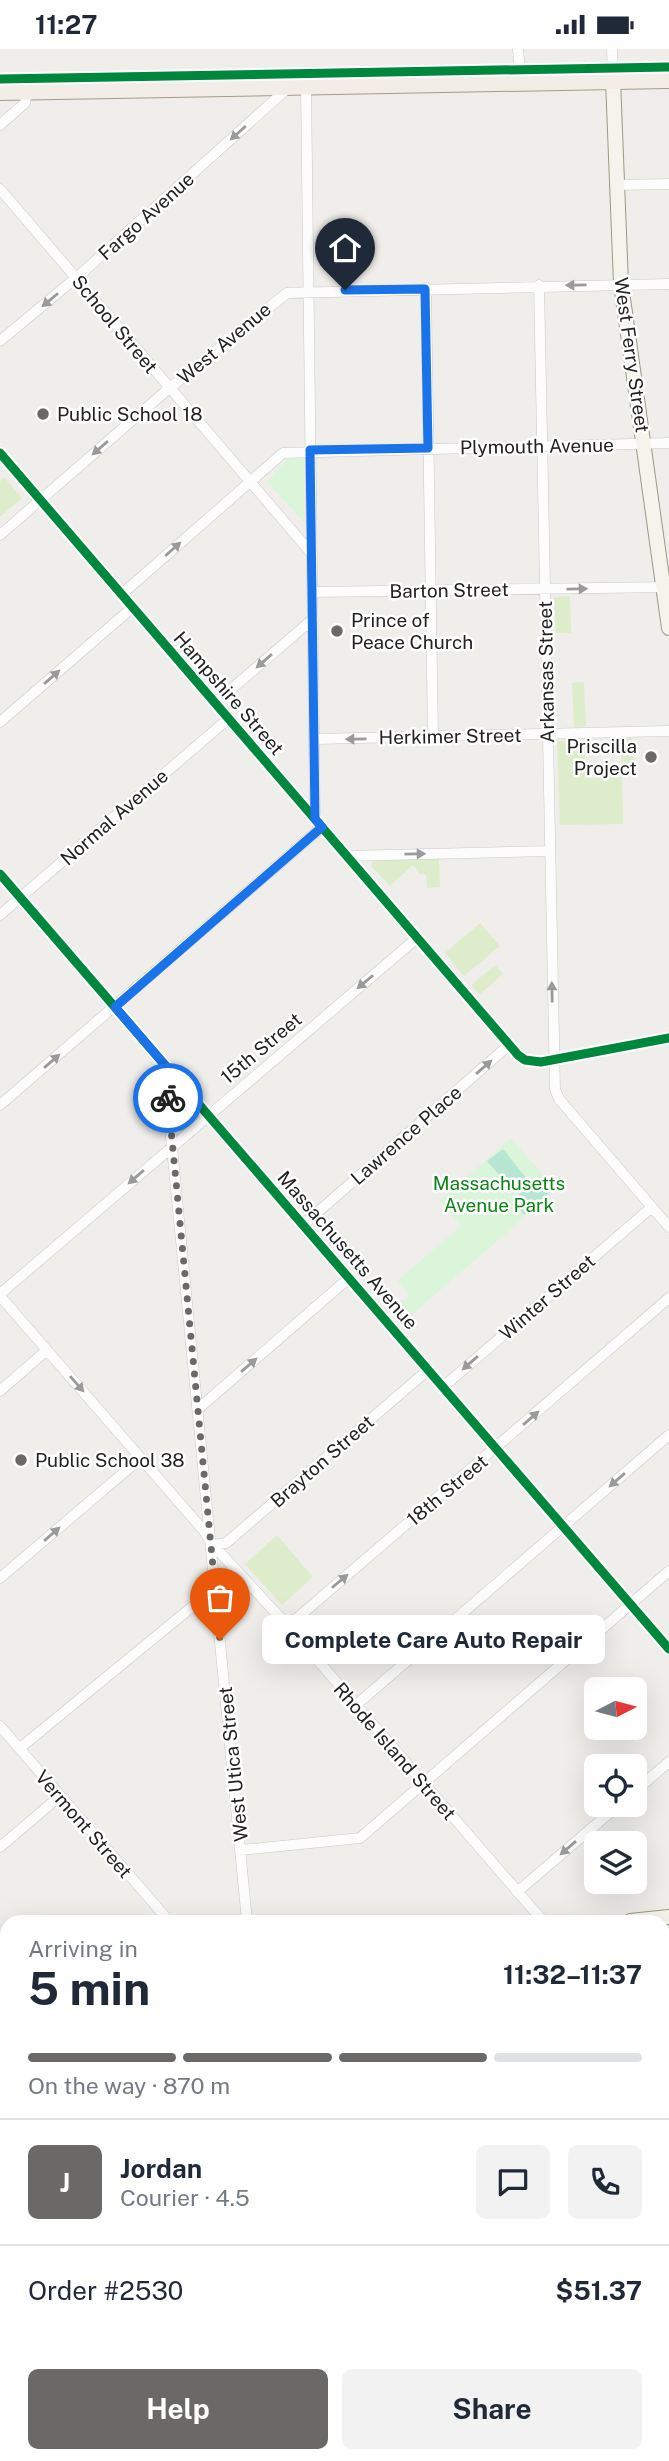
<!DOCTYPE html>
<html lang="en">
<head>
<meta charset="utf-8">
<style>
	:root { --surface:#fff; --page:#f2f2f3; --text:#1f2937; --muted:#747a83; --line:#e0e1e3; --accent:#6a6968 }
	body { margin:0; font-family:"Public Sans",sans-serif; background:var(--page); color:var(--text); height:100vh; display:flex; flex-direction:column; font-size:26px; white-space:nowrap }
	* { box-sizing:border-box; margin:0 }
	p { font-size:23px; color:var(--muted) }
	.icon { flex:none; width:38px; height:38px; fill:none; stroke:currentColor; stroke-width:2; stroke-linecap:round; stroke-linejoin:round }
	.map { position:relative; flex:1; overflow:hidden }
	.drawer { position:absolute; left:0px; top:1866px; width:670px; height:548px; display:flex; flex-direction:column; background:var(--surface); border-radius:21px 21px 0 0; box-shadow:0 7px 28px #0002 }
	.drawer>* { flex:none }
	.needle { width:46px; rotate:84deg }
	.fabs { position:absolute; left:584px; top:1628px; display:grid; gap:14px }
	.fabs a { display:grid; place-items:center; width:63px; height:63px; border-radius:10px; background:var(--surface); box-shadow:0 7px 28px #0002; font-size:35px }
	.pin { position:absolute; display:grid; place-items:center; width:60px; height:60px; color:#fff; margin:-72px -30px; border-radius:50% 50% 50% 0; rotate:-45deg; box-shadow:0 0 7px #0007 }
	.pin .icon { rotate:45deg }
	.courier { position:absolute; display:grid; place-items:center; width:70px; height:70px; margin:-35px; border:5px solid #1a73e8; border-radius:50%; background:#fff; color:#222; box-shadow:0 2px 9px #0007 }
	.bubble { position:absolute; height:49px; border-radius:10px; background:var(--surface); box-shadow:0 7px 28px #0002; font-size:23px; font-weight:700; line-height:49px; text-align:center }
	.head em { font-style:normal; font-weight:700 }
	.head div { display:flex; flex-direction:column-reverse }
	.head { display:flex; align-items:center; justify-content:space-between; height:119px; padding:0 28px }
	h1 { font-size:46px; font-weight:700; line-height:52px }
	.bar { display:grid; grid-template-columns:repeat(4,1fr); gap:10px 7px; align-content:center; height:84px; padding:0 28px }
	.bar i { height:9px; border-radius:5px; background:var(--line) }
	.bar .selected { background:var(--accent) }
	.bar p { grid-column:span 4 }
	.line { display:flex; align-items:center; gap:18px; padding:0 28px; border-top:2px solid var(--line) }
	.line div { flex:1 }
	.round { display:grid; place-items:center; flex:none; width:74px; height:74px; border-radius:10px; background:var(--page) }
	.primary-button { display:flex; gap:14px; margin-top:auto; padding:14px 28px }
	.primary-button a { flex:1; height:80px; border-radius:10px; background:var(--accent); color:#fff; font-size:28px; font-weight:700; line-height:80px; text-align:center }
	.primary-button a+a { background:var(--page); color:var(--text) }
	.status { display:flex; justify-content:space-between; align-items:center; height:49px; padding:0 35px; background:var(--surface); direction:ltr }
	.status svg { height:19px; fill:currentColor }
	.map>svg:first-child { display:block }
</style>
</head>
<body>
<div class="status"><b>11:27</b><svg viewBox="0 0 49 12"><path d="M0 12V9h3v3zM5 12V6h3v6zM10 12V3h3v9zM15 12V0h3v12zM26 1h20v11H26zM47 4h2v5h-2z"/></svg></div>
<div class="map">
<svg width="669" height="2412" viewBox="0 0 669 2412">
	<rect width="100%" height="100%" fill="#f0eeeb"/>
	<path fill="#ddeccb" d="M4 428 22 449 0 468V432Z
		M570 547 571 584H556L554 548Z
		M584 633 586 677 574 678 572 634Z
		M621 689H633L634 726H622Z
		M584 691 586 729 622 728 623 775 560 776 557 692Z
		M439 810 440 838 427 839 426 825H419L413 816 390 837 371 817 373 812Z
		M480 874 500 897 464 927 445 904Z
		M495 916 503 925 480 945 471 936Z
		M277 1486 313 1528 282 1556 245 1515Z"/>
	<path fill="#daf5da" d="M304 409V473L267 433 287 410Z
		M173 1041 195 1064 178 1078Z
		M511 1089 556 1141 402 1274 392 1262 410 1247 397 1232 461 1177 439 1152Z"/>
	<path fill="#b7e6d2" d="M503 1100 527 1130 513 1142 487 1112Z
		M540 1128 552 1142 524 1166 512 1151Z"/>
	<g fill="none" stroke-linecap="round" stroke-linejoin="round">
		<g stroke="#c9c8c7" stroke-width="11">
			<path id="street" d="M518 0 521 34
				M612 0 613 31
				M306 38 315 770
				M0 76 25 54 27 43
				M616 136 669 135
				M0 140 312 505
				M539 236 555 1040 559 1050 669 1178
				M426 239 433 688
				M0 292 83 223 289 38
				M0 404 518 1006 525 1011 541 1013 669 989
				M0 486 166 342 287 244 669 235
				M313 543 669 538
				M122 545 283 404 669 394
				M215 654 313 570
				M0 673 133 558
				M315 690 669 682
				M347 807 549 802
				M0 825 669 1600
				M0 866 228 670
				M164 1016 247 1872
				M0 1056 322 778
				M303 1176 509 996
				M0 1245 417 889
				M0 1247 204 1482 213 1496 288 1577 543 1872
				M443 1338 652 1158
				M0 1342 47 1301
				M198 1360 349 1229
				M213 1496 226 1494 428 1321
				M0 1529 141 1409
				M288 1577 669 1249
				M356 1656 669 1386
				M0 1677 169 1872
				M20 1699 215 1539
				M635 1742 669 1713
				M0 1798 60 1747
				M241 1801 360 1789 669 1522
				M517 1843 620 1755
				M663 1956 669 2010
				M663 2056 669 2055
				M0 2127 7 2126
				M663 2233H669
				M0 2298 7 2297
				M97 2406V2412
				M434 2406 435 2412"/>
		</g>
		<g stroke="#999a82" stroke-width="16">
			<path id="secondary" d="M613 31 621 235 669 579
				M630 1872 669 1868
				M0 1950 7 1949
				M663 2403 669 2402
				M300 2406 301 2412
				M555 2412 619 2406"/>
		</g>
		<g stroke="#a79c86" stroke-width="18">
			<path id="primary" d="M0 43 669 31"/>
		</g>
		<use href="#street" stroke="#fdfcfc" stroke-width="10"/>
		<use href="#secondary" stroke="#f4f4ed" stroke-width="14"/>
		<use href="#primary" stroke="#f3ede7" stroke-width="16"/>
		<g stroke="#fff" stroke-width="13">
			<path id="cycleway" d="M0 30 669 18
				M0 404 518 1006 525 1011 541 1013 669 989
				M0 825 669 1600"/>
		</g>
		<use href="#cycleway" stroke="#00873e" stroke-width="9"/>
	</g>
	<defs><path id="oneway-solid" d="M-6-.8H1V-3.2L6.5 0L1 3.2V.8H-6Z" transform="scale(1.75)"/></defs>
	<g fill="#9a9a9a">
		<use href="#oneway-solid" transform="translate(238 84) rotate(138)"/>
		<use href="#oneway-solid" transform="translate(576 236) rotate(179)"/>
		<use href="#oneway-solid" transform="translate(50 251) rotate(140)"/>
		<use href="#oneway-solid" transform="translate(100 399) rotate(139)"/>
		<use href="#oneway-solid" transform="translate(173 500) rotate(-42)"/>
		<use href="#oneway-solid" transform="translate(577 540) rotate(-1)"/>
		<use href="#oneway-solid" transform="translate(264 612) rotate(139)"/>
		<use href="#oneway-solid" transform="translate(52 628) rotate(-41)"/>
		<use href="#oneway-solid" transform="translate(356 690) rotate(179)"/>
		<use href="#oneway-solid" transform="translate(415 805) rotate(-1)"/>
		<use href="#oneway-solid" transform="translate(365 933) rotate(140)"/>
		<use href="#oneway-solid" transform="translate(552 943) rotate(-91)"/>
		<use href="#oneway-solid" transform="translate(52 1012) rotate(-41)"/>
		<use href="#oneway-solid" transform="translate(484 1018) rotate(-41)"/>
		<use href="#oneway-solid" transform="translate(136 1128) rotate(139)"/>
		<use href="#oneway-solid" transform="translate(470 1314) rotate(139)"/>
		<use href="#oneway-solid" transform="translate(249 1316) rotate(-41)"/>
		<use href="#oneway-solid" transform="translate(77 1335) rotate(49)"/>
		<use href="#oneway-solid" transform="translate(531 1369) rotate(-41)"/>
		<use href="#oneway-solid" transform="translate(617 1431) rotate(139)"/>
		<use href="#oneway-solid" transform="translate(52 1485) rotate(-41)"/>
		<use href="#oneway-solid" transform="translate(340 1532) rotate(-40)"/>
		<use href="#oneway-solid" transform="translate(568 1799) rotate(139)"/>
	</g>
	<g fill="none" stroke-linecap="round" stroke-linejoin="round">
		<path stroke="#6a6968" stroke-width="7" stroke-dasharray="0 12.6" d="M168 1049 220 1591"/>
		<path stroke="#1a73e8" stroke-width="9" d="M168 1049 164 1015 115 958 322 778 315 770 310 401 428 399 425 240 345 241"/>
	</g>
	<g fill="#6a6968" stroke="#fff" stroke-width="2.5">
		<circle cx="43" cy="365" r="7"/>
		<circle cx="337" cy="582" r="7"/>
		<circle cx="651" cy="708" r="7"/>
		<circle cx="21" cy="1411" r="7"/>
	</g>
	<g text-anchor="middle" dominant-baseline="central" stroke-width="5" stroke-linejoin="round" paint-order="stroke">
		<g font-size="19" fill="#222" stroke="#fff">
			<text transform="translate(146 167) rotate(-42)">Fargo Avenue</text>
			<text transform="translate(115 275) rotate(50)">School Street</text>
			<text transform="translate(224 294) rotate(-40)">West Avenue</text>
			<text transform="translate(632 306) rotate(82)">West Ferry Street</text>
			<text transform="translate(537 397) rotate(-1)">Plymouth Avenue</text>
			<text transform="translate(449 541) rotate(-1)">Barton Street</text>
			<text transform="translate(546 623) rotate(-91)">Arkansas Street</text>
			<text transform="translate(229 644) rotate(49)">Hampshire Street</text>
			<text transform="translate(450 687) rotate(-1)">Herkimer Street</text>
			<text transform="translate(114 768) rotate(-41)">Normal Avenue</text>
			<text transform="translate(261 999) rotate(-40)">15th Street</text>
			<text transform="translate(406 1086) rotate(-41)">Lawrence Place</text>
			<text transform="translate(348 1201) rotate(49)">Massachusetts Avenue</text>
			<text transform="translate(547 1248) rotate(-41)">Winter Street</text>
			<text transform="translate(322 1412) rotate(-41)">Brayton Street</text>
			<text transform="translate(447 1441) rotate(-40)">18th Street</text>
			<text transform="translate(395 1702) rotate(49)">Rhode Island Street</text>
			<text transform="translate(233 1715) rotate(-96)">West Utica Street</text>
			<text transform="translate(84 1775) rotate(49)">Vermont Street</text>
		</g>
		<g font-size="19" fill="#222" stroke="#fff" text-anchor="start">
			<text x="57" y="365">Public School 18</text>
			<text x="351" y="571">Prince of<tspan x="351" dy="22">Peace Church</tspan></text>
			<text x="637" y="697" text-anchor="end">Priscilla<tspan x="637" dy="22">Project</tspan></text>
			<text x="35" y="1411">Public School 38</text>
		</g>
		<g font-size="19" fill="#0c8416" stroke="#fff">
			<text x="499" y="1134">Massachusetts<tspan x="499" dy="22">Avenue Park</tspan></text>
		</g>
	</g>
</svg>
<div class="fabs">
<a><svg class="needle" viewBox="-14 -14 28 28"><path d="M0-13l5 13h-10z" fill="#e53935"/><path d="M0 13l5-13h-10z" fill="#747a83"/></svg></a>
<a><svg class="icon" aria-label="locate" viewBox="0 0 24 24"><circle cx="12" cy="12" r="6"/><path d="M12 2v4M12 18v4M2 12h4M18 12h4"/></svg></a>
<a><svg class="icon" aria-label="layers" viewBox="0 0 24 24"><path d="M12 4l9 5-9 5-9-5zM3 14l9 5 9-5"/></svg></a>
</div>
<div class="pin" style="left:220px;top:1591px;background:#ea580c"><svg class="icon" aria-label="bag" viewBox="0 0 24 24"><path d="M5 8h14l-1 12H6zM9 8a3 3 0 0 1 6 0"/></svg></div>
<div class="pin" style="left:345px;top:241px;background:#1f2937"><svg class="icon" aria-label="home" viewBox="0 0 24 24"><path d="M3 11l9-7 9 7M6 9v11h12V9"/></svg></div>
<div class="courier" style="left:168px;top:1049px"><svg class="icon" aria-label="bike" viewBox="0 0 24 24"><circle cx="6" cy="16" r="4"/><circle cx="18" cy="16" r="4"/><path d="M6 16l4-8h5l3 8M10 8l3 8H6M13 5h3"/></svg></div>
<div class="bubble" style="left:262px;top:1566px;width:343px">Complete Care Auto Repair</div>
<section class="drawer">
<div class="head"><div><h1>5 min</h1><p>Arriving in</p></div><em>11:32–11:37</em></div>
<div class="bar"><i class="selected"></i><i class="selected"></i><i class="selected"></i><i></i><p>On the way · 870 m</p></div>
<div class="line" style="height:126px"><b class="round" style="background:var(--accent);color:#fff">J</b><div><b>Jordan</b><p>Courier · 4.5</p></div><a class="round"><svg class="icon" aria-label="chat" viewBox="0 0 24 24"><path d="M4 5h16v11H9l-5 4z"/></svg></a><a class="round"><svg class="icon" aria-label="phone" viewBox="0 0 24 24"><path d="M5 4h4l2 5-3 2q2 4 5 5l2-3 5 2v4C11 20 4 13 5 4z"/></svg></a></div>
<div class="line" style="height:91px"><div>Order #2530</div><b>$51.37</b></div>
<div class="primary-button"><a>Help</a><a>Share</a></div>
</section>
</div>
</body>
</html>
